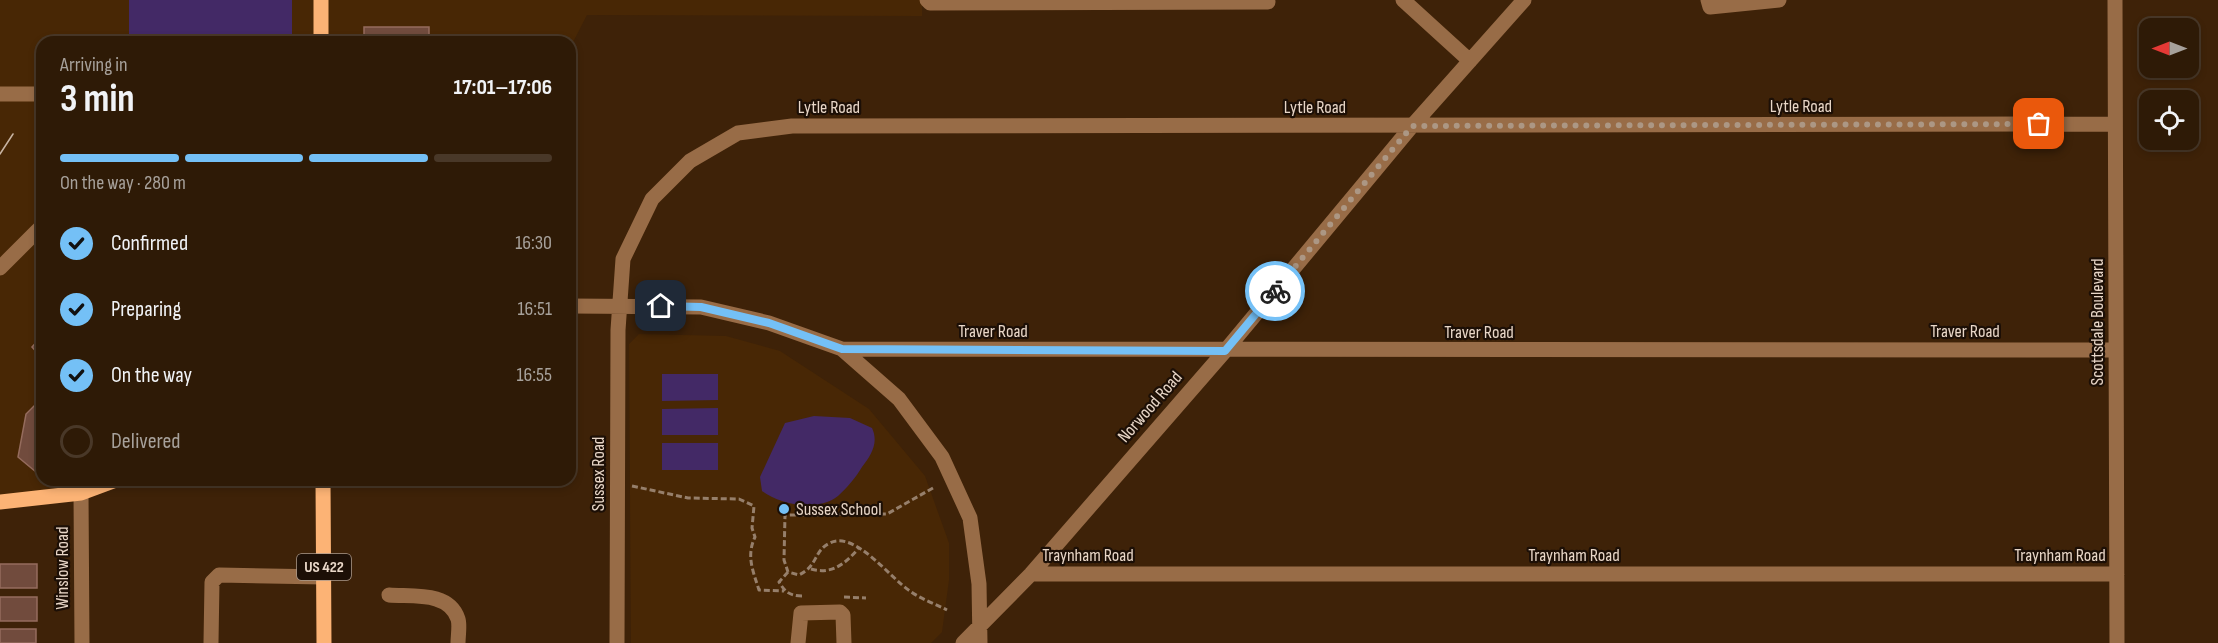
<!DOCTYPE html>
<html lang="en">
<head>
<meta charset="utf-8">
<style>
	:root { --surface:#2e1a06; --page:#362310; --text:#f1f3f6; --muted:#a7a19b; --line:#493828; --accent:#74c0f6 }
	body { margin:0; font-family:"Sofia Sans Condensed",sans-serif; background:var(--page); color:var(--text); height:100vh; display:flex; flex-direction:column; font-size:22px; white-space:nowrap }
	* { box-sizing:border-box; margin:0 }
	p { font-size:20px; color:var(--muted) }
	.icon { flex:none; width:33px; height:33px; fill:none; stroke:currentColor; stroke-width:2; stroke-linecap:round; stroke-linejoin:round }
	.map { position:relative; flex:1; overflow:hidden }
	.side { position:absolute; left:36px; top:36px; width:540px; height:450px; display:flex; flex-direction:column; background:var(--surface); border-radius:18px; box-shadow:0 3px 9px #0003,0 0 0 2px var(--line) }
	.side>* { flex:none }
	.needle { width:39px; rotate:270deg }
	.tools { position:absolute; left:2139px; top:18px; display:grid; gap:12px }
	.tools a { display:grid; place-items:center; width:60px; height:60px; border-radius:12px; background:var(--surface); box-shadow:0 3px 9px #0003,0 0 0 2px var(--line); font-size:30px }
	.pin { position:absolute; display:grid; place-items:center; width:51px; height:51px; color:#fff; margin:-26px; border-radius:12px; box-shadow:0 3px 9px #0006 }
	.courier { position:absolute; display:grid; place-items:center; width:60px; height:60px; margin:-30px; border:4px solid #74c0f6; border-radius:50%; background:#fff; color:#222; box-shadow:0 2px 8px #0007 }
	.head em { font-style:normal; font-weight:700 }
	.head div { display:flex; flex-direction:column-reverse }
	.head { display:flex; align-items:center; justify-content:space-between; height:102px; padding:0 24px }
	h1 { font-size:39px; font-weight:700; line-height:45px }
	.bar { display:grid; grid-template-columns:repeat(4,1fr); gap:9px 6px; align-content:center; height:72px; padding:0 24px }
	.bar i { height:8px; border-radius:4px; background:var(--line) }
	.bar .current { background:var(--accent) }
	.bar p { grid-column:span 4 }
	ol { padding:0 24px; list-style:none }
	li { display:flex; align-items:center; gap:18px; height:66px }
	li p { margin-inline-start:auto }
	li .icon { padding:6px; border-radius:50%; background:var(--accent); color:#111; stroke-width:4 }
	li:last-child { color:var(--muted) }
	li i { width:33px; height:33px; border:3px solid var(--line); border-radius:50% }
	.map>svg:first-child { display:block }
</style>
</head>
<body>
<div class="map">
<svg width="2218" height="643" viewBox="0 0 2218 643">
	<rect width="100%" height="100%" fill="#3e2208"/>
	<path fill="#482705" d="M0 0H922V16L587 15 570 48V42H42V480H116L0 502Z
		M639 334 726 336 780 351 869 409 925 476 949 543V580L942 632 931 643H631L629 344Z"/>
	<path fill="#432966" d="M129 0H292V42H129Z
		M662 374H718V400L662 401Z
		M718 408V435H662V409Z
		M814 416 850 418 872 428C879 443 871 455 862 467 856 477 847 488 838 496 818 512 781 505 762 491L760 477 785 423Z
		M662 443H718V470H662Z"/>
	<path fill="#714b3d" stroke="#956c5d" stroke-width="1.5" d="M364 27H429V42H364Z
		M42 336V358L32 347Z
		M42 398V470L36 472 18 457 26 414Z
		M0 564H37V588H0Z
		M0 597H37V621H0Z
		M0 629H36V643H0Z"/>
	<g fill="none" stroke-linecap="round" stroke-linejoin="round">
		<path stroke="#967f6b" stroke-width="3" stroke-dasharray="6 3" stroke-linecap="butt" d="M632 486 688 498 739 499 754 506 752 528 755 537C746 556 753 571 759 590L784 591
			M933 488 887 514 785 515 784 560 788 572 799 575C819 565 813 551 830 543 855 530 891 579 910 591 921 599 935 604 947 610
			M811 569C831 575 845 564 858 549
			M788 572 779 582C785 592 790 596 802 596
			M844 597 866 598"/>
		<path stroke="#986c47" stroke-width="15" d="M927 0 930 3 1268 2
			M1403 0 1470 61
			M1708 0 1710 7 1779 0
			M2115 0 2117 643
			M0 94H42
			M0 268 42 226
			M570 306 701 307 769 323 842 349 899 399 942 457 970 518 979 584 980 643
			M842 349 2116 350
			M81 493 82 643
			M1031 574H2117
			M389 595C412 597 449 591 458 619 460 625 458 636 458 643
			M211 642 212 582 219 575 324 577
			M617 643 618 330 623 259 652 199 690 161 738 133 792 126 2115 124
			M798 643 801 613 840 612 843 615 844 643
			M963 643 1031 574 1225 351 1412 126 1524 0"/>
		<path stroke="#fcb375" stroke-width="15" d="M321 0V42
			M323 480 324 643
			M0 502 81 493 116 480"/>
		<path stroke="#c8b4a3" stroke-width="1.5" d="M0 154 13 134"/>
	</g>
	<g fill="none" stroke-linecap="round" stroke-linejoin="round">
		<path stroke="#ac9784" stroke-width="6" stroke-dasharray="0 10.8" d="M1275 291 1412 126 2039 124"/>
		<path stroke="#74c0f6" stroke-width="8" d="M661 306 701 307 769 323 842 349 1225 351 1275 291"/>
	</g>
	<circle fill="#74c0f6" stroke="#1c0f06" stroke-width="2" cx="784" cy="509" r="6"/>
	<g text-anchor="middle" dominant-baseline="central" stroke-width="4.5" stroke-linejoin="round" paint-order="stroke">
		<rect fill="#1c0f06" stroke="#ab9a8d" stroke-width="1.5" x="297" y="554" width="54" height="26" rx="4.5"/>
		<g font-size="16" font-weight="bold" fill="#e8d6c7">
			<text x="324" y="567">US 422</text>
		</g>
		<g font-size="18" fill="#e8d6c7" stroke="#1c0f06">
			<text x="1801" y="106">Lytle Road</text>
			<text x="829" y="107">Lytle Road</text>
			<text x="1315" y="107">Lytle Road</text>
			<text transform="translate(2097 322) rotate(-90)">Scottsdale Boulevard</text>
			<text x="993" y="331">Traver Road</text>
			<text x="1965" y="331">Traver Road</text>
			<text x="1479" y="332">Traver Road</text>
			<text transform="translate(1150 407) rotate(-49)">Norwood Road</text>
			<text transform="translate(598 474) rotate(-90)">Sussex Road</text>
			<text x="1088" y="555">Traynham Road</text>
			<text x="1574" y="555">Traynham Road</text>
			<text x="2060" y="555">Traynham Road</text>
			<text transform="translate(62 568) rotate(-90)">Winslow Road</text>
		</g>
		<g font-size="18" fill="#e8d6c7" stroke="#1c0f06" text-anchor="start">
			<text x="796" y="509">Sussex School</text>
		</g>
	</g>
</svg>
<div class="tools">
<a><svg class="needle" viewBox="-14 -14 28 28"><path d="M0-13l5 13h-10z" fill="#e53935"/><path d="M0 13l5-13h-10z" fill="#a7a19b"/></svg></a>
<a><svg class="icon" aria-label="locate" viewBox="0 0 24 24"><circle cx="12" cy="12" r="6"/><path d="M12 2v4M12 18v4M2 12h4M18 12h4"/></svg></a>
</div>
<div class="pin" style="left:2039px;top:124px;background:#ea580c"><svg class="icon" aria-label="bag" viewBox="0 0 24 24"><path d="M5 8h14l-1 12H6zM9 8a3 3 0 0 1 6 0"/></svg></div>
<div class="pin" style="left:661px;top:306px;background:#1f2937"><svg class="icon" aria-label="home" viewBox="0 0 24 24"><path d="M3 11l9-7 9 7M6 9v11h12V9"/></svg></div>
<div class="courier" style="left:1275px;top:291px"><svg class="icon" aria-label="bike" viewBox="0 0 24 24"><circle cx="6" cy="16" r="4"/><circle cx="18" cy="16" r="4"/><path d="M6 16l4-8h5l3 8M10 8l3 8H6M13 5h3"/></svg></div>
<section class="side">
<div class="head"><div><h1>3 min</h1><p>Arriving in</p></div><em>17:01–17:06</em></div>
<div class="bar"><i class="current"></i><i class="current"></i><i class="current"></i><i></i><p>On the way · 280 m</p></div>
<ol>
<li><svg class="icon" aria-label="check" viewBox="0 0 24 24"><path d="M5 12l5 5 9-10"/></svg>Confirmed<p>16:30</p></li>
<li><svg class="icon" aria-label="check" viewBox="0 0 24 24"><path d="M5 12l5 5 9-10"/></svg>Preparing<p>16:51</p></li>
<li><svg class="icon" aria-label="check" viewBox="0 0 24 24"><path d="M5 12l5 5 9-10"/></svg>On the way<p>16:55</p></li>
<li><i></i>Delivered</li>
</ol>
</section>
</div>
</body>
</html>
